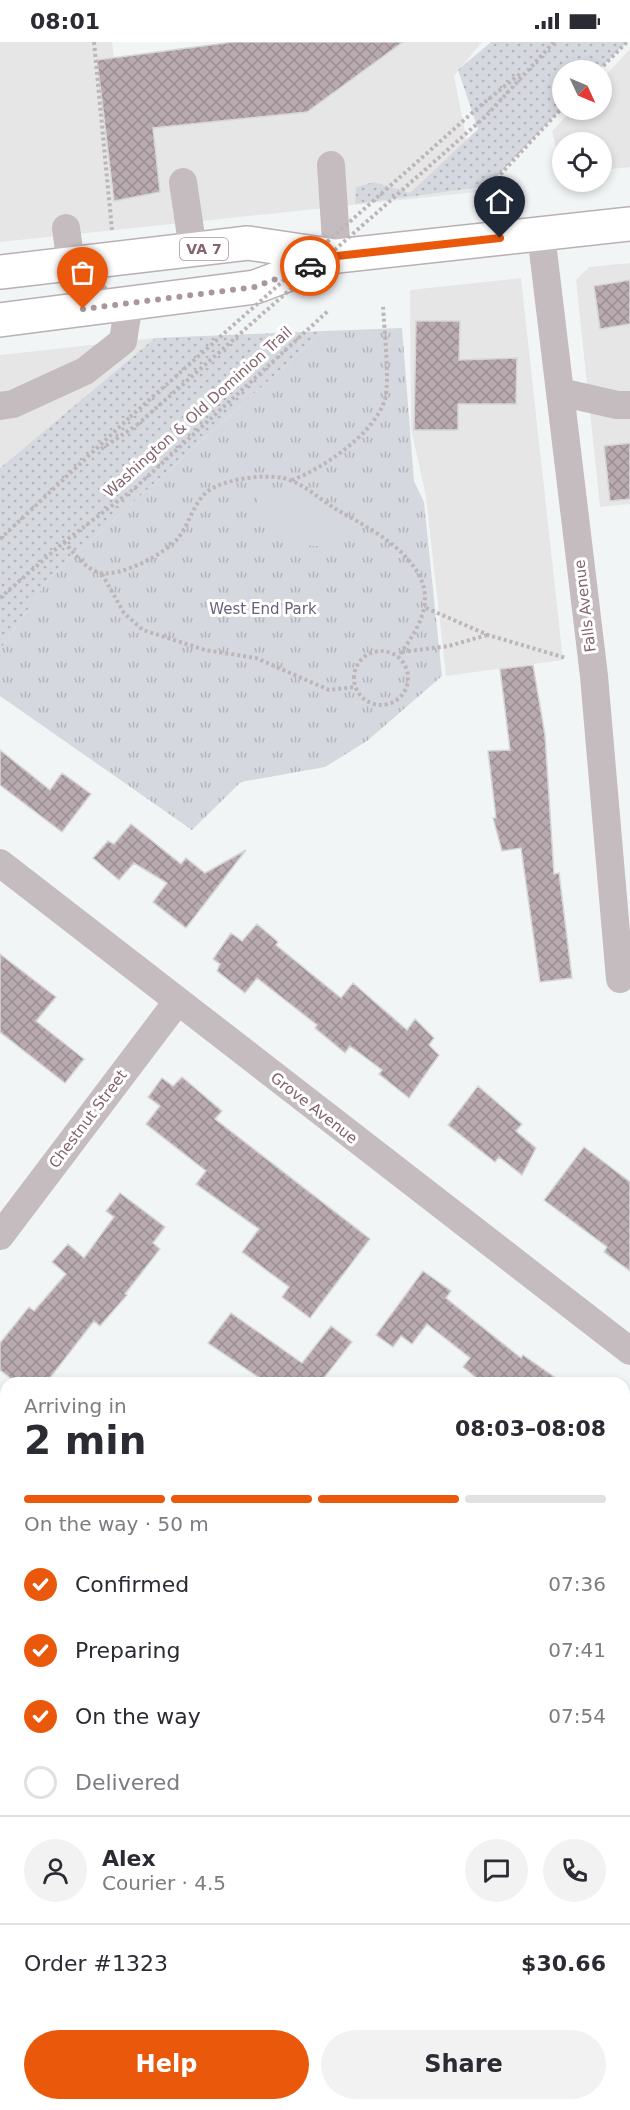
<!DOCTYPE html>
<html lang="en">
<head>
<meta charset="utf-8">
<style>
	:root { --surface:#fff; --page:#f2f2f3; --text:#2b2b33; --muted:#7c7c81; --line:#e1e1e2; --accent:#ea580c }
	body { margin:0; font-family:"DejaVu Sans",sans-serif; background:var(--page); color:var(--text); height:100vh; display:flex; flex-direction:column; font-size:22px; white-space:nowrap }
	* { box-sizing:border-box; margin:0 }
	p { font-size:20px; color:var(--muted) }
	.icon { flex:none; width:33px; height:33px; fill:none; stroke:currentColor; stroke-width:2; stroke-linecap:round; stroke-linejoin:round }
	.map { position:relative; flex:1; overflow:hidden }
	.drawer { position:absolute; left:0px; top:1335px; width:630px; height:734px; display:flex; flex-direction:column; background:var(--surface); border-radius:18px 18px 0 0; box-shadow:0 3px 9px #0003 }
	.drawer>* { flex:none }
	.needle { width:39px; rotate:134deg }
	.controls { position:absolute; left:552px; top:18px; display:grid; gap:12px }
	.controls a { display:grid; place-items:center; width:60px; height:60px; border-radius:50%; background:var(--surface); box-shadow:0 3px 9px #0003; font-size:30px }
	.pin { position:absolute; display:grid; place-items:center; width:51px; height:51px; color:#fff; margin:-62px -26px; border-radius:50% 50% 50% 0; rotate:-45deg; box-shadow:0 0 6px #0007 }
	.pin .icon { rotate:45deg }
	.courier { position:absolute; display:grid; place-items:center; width:60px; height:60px; margin:-30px; border:4px solid #ea580c; border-radius:50%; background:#fff; color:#222; box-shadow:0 2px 8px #0007 }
	.headline em { font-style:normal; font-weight:800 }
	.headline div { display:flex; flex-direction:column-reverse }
	.headline { display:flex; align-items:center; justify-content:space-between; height:102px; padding:0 24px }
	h1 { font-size:39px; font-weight:800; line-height:45px }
	.bar { display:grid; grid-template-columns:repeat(4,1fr); gap:9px 6px; align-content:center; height:72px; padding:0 24px }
	.bar i { height:8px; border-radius:4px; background:var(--line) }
	.bar .on { background:var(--accent) }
	.bar p { grid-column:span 4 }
	.line { display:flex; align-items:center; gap:15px; padding:0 24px; border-top:2px solid var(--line) }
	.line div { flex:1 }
	.round { display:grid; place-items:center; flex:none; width:63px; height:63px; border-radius:32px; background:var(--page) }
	ol { padding:0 24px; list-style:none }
	li { display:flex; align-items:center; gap:18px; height:66px }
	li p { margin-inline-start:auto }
	li .icon { padding:6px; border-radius:50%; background:var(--accent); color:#fff; stroke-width:4 }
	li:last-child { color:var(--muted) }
	li i { width:33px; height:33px; border:3px solid var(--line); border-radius:50% }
	.action { display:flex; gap:12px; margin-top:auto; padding:12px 24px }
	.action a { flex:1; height:69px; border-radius:36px; background:var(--accent); color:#fff; font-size:24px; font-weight:800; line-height:69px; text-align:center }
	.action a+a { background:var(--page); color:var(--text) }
	.status { display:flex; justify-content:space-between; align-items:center; height:42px; padding:0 30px; background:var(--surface); direction:ltr }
	.status svg { height:16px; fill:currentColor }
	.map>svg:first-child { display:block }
</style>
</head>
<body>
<div class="status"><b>08:01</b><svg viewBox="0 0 49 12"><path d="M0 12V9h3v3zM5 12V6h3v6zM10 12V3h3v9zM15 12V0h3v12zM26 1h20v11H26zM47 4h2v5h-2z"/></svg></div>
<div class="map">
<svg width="630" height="2068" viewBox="0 0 630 2068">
	<defs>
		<pattern id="grass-dots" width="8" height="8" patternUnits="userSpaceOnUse" patternTransform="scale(1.5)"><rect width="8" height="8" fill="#d6d8e0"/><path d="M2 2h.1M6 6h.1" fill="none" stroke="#b3b3ba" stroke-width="1.8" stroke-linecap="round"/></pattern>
		<pattern id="park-tufts" width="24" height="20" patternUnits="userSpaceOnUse" patternTransform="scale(1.5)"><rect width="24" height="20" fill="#d6d8e0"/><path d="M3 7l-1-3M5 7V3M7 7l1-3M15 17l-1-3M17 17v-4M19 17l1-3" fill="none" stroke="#b3b3ba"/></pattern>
		<pattern id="building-cross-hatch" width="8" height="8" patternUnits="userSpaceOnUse" patternTransform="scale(1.5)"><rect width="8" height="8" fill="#b8aaae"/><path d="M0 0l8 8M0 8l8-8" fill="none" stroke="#9b8e92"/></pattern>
	</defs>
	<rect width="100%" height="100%" fill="#f2f5f6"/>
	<path fill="#e6e6e6" d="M0 0H112L114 16 252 0H482L454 34 477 150 0 200Z
		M630 7V125L602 128V100H562V132L552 89 572 68H602V37Z
		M630 221V462L600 465 576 238 589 225Z
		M521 236 563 618 446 634 426 455 411 386 410 248Z
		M155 296 0 426V313Z"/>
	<path fill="url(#grass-dots)" d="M491 0H627L599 28H562V66L488 144 355 162 356 145 374 140 410 151 478 87 458 28Z
		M324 289 50 535 0 608V426L155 296Z"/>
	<path fill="url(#park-tufts)" d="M402 286 414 439 424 460 442 634 367 699 325 725 241 740 192 788 0 654V608L50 535 324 289Z"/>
	<path fill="#d6d8e0" d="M267 447C297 452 322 461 339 489L333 502C301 511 276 490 257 465L258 452Z"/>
	<path fill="url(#building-cross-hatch)" stroke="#d5d7d7" stroke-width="1.5" d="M233 0H403L307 70 153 86 160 150 114 159 97 18Z
		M630 238V282L600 287 594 244Z
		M416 279H460L459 318 517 316 516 362H458V388H414Z
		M630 401V457L610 459 604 404Z
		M533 623 545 693 554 832 559 831 572 936 540 940 521 806 502 809 493 776H496L488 709 510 708 500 627Z
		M0 708 50 748 62 731 91 752 62 790 0 743Z
		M131 782 181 822 186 816 205 831 246 808 186 886 153 860 167 841 134 821 119 838 93 816 108 799 114 802Z
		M257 882 278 900 276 903 341 956 353 941 407 988 415 977 434 996 429 1003 439 1013 409 1056 379 1032 382 1028 350 1004 345 1011 315 986 317 983 257 936 245 951 217 929 220 922 213 917 231 891 242 899Z
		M0 912 56 955 36 979 84 1017 65 1041 0 990Z
		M182 1035 222 1069 215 1077 370 1197 310 1276 282 1255 289 1245 242 1210 259 1187 196 1142 206 1129 146 1082 160 1064 148 1055 162 1036 173 1044Z
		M478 1044 522 1082 516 1089 536 1106 522 1133 499 1115 495 1120 448 1083Z
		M584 1105 630 1140V1229L604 1210 607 1205 544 1158Z
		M120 1151 165 1185 153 1201 160 1207 125 1252 127 1253 100 1284 94 1279 46 1341H17L0 1328V1301L29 1265 34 1269 66 1232 52 1220 68 1202 84 1216 114 1175 106 1169Z
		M423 1229 451 1249 446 1256 521 1316 523 1313 563 1341H483L463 1325 470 1316 427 1282 412 1302 401 1294 393 1305 376 1293Z
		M231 1271 302 1321 331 1284 352 1300 323 1337 329 1341H267L208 1301Z"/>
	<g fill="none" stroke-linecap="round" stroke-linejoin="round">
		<g stroke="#b9b0b3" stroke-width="36">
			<path id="major" d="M0 230 248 201 335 214
				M0 278 255 245 337 214 630 182"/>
		</g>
		<path stroke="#bdb6b8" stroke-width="4" stroke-dasharray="3 3" stroke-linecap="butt" d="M94 0 112 188
			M599 28 627 0
			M480 64 520 32
			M487 73 554 0
			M484 150 562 66
			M101 407 137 383
			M292 438C323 427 376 390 385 357 390 338 384 286 383 264
			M0 497 130 375
			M64 500C73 510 84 525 97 530 117 538 167 511 179 495 190 481 193 461 208 449 225 437 263 432 283 436 301 440 319 456 334 466 361 482 395 498 414 525 438 558 418 587 398 615
			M102 532 124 571 143 588 205 608 256 616 329 648 355 645
			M0 556 64 500 135 446 328 269
			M426 566 488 593 566 616
			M354 636a27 27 0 1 1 54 0a27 27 0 1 1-54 0Z
			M402 610 449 604 487 593"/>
		<path stroke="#c5bcbf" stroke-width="28" d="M331 123 337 214
			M183 140 193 208
			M66 186 71 222 104 264
			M541 192 594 634 620 937
			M560 350 617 363H630
			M0 364 13 362 85 329 123 299 129 261
			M0 821 630 1309
			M0 1194 177 960
			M0 1567 6 1569
			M61 2068 62 2062
			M487 2068 488 2062"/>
		<use href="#major" stroke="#fff" stroke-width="33"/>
		<path stroke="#bdb6b8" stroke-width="4" stroke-dasharray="3 3" stroke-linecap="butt" d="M130 375 480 64
			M137 383 487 73"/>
	</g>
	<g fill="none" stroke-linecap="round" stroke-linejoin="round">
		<path stroke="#aa979e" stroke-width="6" stroke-dasharray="0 10.8" d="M83 267 255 245 310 224"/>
		<path stroke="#ea580c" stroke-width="8" d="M310 224 337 214 500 196"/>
	</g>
	<g text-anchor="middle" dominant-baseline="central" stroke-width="6" stroke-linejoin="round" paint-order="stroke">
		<rect fill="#fff" stroke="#a9929a" stroke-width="1.5" x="180" y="196" width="48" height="22" rx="4.5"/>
		<g font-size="14" font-weight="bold" fill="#84646e">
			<text x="204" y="207">VA 7</text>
		</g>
		<g font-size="15" fill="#84646e" stroke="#fff">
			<text transform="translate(198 370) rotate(-42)">Washington &amp; Old Dominion Trail</text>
			<text transform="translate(585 564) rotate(-97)">Falls Avenue</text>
			<text transform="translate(314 1066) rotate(38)">Grove Avenue</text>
			<text transform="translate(88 1077) rotate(-53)">Chestnut Street</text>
		</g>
		<g font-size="15" fill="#64637b" stroke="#fff">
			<text x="263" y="567">West End Park</text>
		</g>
	</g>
</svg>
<div class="controls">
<a><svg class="needle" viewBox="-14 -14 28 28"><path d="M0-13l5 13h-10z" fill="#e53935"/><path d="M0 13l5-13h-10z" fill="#7c7c81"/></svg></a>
<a><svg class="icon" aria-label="locate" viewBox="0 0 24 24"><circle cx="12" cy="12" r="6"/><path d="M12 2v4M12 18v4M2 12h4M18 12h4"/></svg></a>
</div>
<div class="pin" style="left:83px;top:267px;background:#ea580c"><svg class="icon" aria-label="bag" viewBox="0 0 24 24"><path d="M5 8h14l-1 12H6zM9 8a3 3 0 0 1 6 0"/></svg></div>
<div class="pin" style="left:500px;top:196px;background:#1f2937"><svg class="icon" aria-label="home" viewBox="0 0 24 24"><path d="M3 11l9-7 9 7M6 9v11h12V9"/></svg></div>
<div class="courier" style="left:310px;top:224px"><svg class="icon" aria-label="car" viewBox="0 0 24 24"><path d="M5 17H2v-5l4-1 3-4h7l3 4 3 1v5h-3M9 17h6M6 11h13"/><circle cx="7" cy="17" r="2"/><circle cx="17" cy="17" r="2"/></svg></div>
<section class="drawer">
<div class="headline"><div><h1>2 min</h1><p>Arriving in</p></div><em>08:03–08:08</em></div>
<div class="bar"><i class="on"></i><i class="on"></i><i class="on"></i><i></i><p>On the way · 50 m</p></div>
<ol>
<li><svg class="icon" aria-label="check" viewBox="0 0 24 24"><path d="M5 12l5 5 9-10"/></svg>Confirmed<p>07:36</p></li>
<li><svg class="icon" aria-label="check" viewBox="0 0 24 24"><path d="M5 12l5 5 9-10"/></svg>Preparing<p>07:41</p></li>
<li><svg class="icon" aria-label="check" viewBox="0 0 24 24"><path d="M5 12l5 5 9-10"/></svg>On the way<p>07:54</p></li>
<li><i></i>Delivered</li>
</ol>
<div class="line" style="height:108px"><a class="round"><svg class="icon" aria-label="person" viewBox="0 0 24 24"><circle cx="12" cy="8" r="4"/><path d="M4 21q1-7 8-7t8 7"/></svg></a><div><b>Alex</b><p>Courier · 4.5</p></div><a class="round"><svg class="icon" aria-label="chat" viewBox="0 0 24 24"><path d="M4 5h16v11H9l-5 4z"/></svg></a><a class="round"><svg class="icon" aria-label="phone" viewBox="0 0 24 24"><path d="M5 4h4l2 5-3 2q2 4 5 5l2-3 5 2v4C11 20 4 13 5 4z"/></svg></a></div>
<div class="line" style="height:78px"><div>Order #1323</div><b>$30.66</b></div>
<div class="action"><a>Help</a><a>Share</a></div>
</section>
</div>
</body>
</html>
